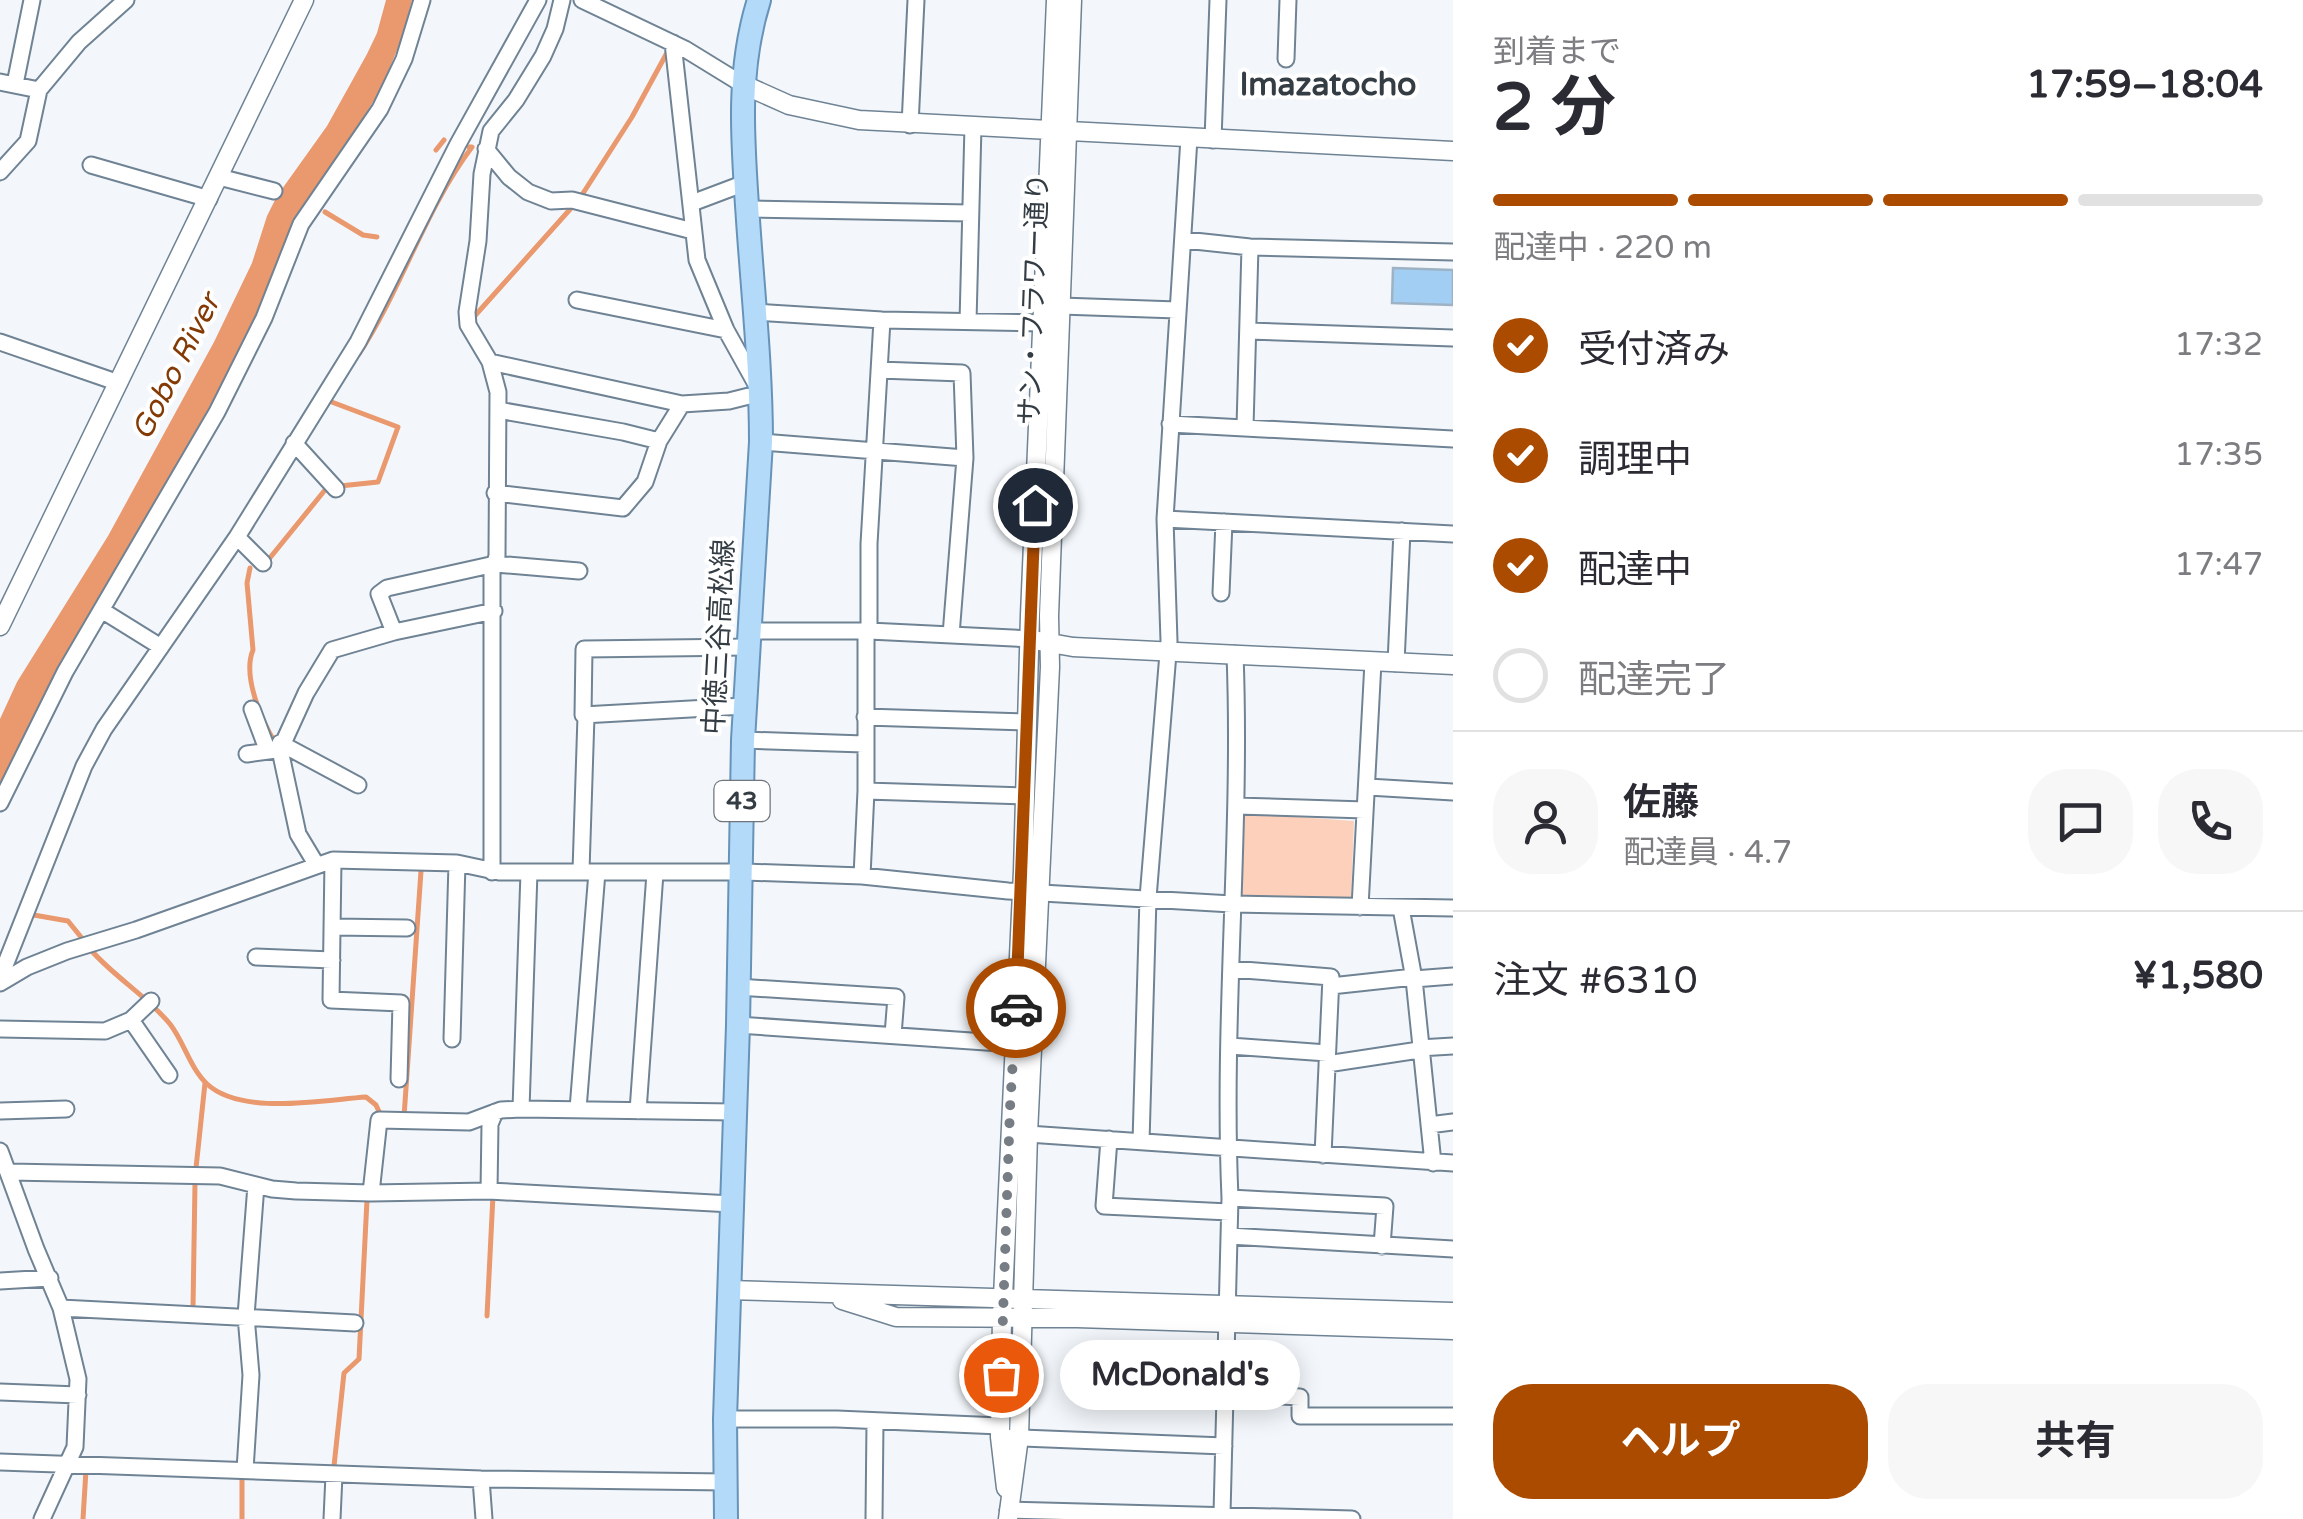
<!DOCTYPE html>
<html lang="ja">
<head>
<meta charset="utf-8">
<style>
	:root { --surface:#fff; --page:#f7f7f7; --text:#2b2b33; --muted:#7c7c81; --line:#e1e1e2; --accent:#ab4b00 }
	body { margin:0; font-family:"Varela Round","Noto Sans JP",sans-serif; background:var(--page); color:var(--text); height:100vh; display:flex; flex-direction:column; font-size:38px; white-space:nowrap }
	* { box-sizing:border-box; margin:0 }
	p { font-size:32px; color:var(--muted) }
	.icon { flex:none; width:55px; height:55px; fill:none; stroke:currentColor; stroke-width:2; stroke-linecap:round; stroke-linejoin:round }
	.map { position:relative; flex:1; overflow:hidden }
	.side { display:flex; flex-direction:column; background:var(--surface); width:850px }
	.side>* { flex:none }
	.pin { position:absolute; display:grid; place-items:center; width:85px; height:85px; color:#fff; margin:-42px; border:5px solid #fff; border-radius:50%; box-shadow:0 2px 10px #0007 }
	.courier { position:absolute; display:grid; place-items:center; width:100px; height:100px; margin:-50px; border:8px solid #ab4b00; border-radius:50%; background:#fff; color:#222; box-shadow:0 2px 12px #0007 }
	.bubble { position:absolute; height:70px; border-radius:35px; background:var(--surface); box-shadow:0 5px 25px #0003; font-size:32px; font-weight:700; line-height:70px; text-align:center }
	.head em { font-style:normal; font-weight:700 }
	.head div { display:flex; flex-direction:column-reverse }
	.head { display:flex; align-items:center; justify-content:space-between; height:170px; padding:0 40px }
	h1 { font-size:65px; font-weight:700; line-height:75px }
	.bar { display:grid; grid-template-columns:repeat(4,1fr); gap:15px 10px; align-content:center; height:120px; padding:0 40px }
	.bar i { height:12px; border-radius:8px; background:var(--line) }
	.bar .selected { background:var(--accent) }
	.bar p { grid-column:span 4 }
	.line { display:flex; align-items:center; gap:25px; padding:0 40px; border-top:2px solid var(--line) }
	.line div { flex:1 }
	.round { display:grid; place-items:center; flex:none; width:105px; height:105px; border-radius:40px; background:var(--page) }
	ol { padding:0 40px; list-style:none }
	li { display:flex; align-items:center; gap:30px; height:110px }
	li p { margin-inline-start:auto }
	li .icon { padding:10px; border-radius:50%; background:var(--accent); color:#fff; stroke-width:4 }
	li:last-child { color:var(--muted) }
	li i { width:55px; height:55px; border:5px solid var(--line); border-radius:50% }
	.cta { display:flex; gap:20px; margin-top:auto; padding:20px 40px }
	.cta a { flex:1; height:115px; border-radius:40px; background:var(--accent); color:#fff; font-size:40px; font-weight:700; line-height:115px; text-align:center }
	.cta a+a { background:var(--page); color:var(--text) }
	main { display:flex; flex:1; min-height:0 }
	.map>svg:first-child { display:block }
</style>
</head>
<body>
<main>
<div class="map">
<svg width="1453" height="1519" viewBox="0 0 1453 1519">
	<rect width="100%" height="100%" fill="#f3f7fb"/>
	<path fill="#fcd0ba" d="M1241 813 1354 821 1351 899 1238 895Z"/>
	<path fill="#ea986d" d="M386 0H412L402 38 381 89 298 224 246 349 0 793V719L17 682 108 536 214 342 252 263 267 216 277 196 327 126 367 54 377 33Z"/>
	<g fill="none" stroke-linecap="round" stroke-linejoin="round">
		<path stroke="#ea986d" stroke-width="5" d="M436 150 444 140
			M580 198 632 117 669 49
			M325 212 363 235 377 237
			M472 319 573 206
			M359 354C402 288 425 209 472 147H469
			M329 401 398 427 378 482 340 486
			M269 559 325 490
			M250 568 247 583 253 650C242 676 262 722 276 744
			M28 914 68 921 85 942
			M90 949C114 977 146 995 170 1024 184 1042 190 1068 207 1084 242 1116 322 1100 366 1097L376 1105 381 1116
			M404 1117 421 871
			M196 1168 205 1083
			M193 1308 195 1183
			M487 1316 493 1195
			M334 1466 344 1373 359 1359 367 1200
			M83 1519 86 1470
			M242 1519V1474"/>
	</g>
	<path fill="#a3cef3" stroke="#9db2c4" stroke-width="2.5" d="M1393 268 1453 270V305L1392 303Z"/>
	<g fill="none" stroke-linecap="round" stroke-linejoin="round">
		<g stroke="#6f8394" stroke-width="19">
			<path id="minor" d="M582 0 685 49 742 84
				M1286 59 1288 0
				M0 82 39 90 79 42 126 0
				M15 84 32 0
				M910 125 916 0
				M1213 140 1218 0
				M486 149 509 177 528 192 551 201 572 200 693 231
				M91 165 209 199
				M0 172 28 141 39 90
				M219 177 274 191
				M692 203 745 183
				M747 209 970 213
				M1185 240 1250 247 1453 252
				M577 300 726 330
				M1061 306 1177 310
				M755 312 882 320 1044 323
				M968 322 973 126
				M1248 331 1453 338
				M0 342 119 383
				M490 362 682 404 729 401 761 393 726 330 697 260 673 43
				M879 370 962 373 965 458 951 635
				M498 410 623 432 659 441
				M1170 424 1453 439
				M1245 427 1250 247
				M761 442 965 458
				M294 443 336 489
				M495 493 623 508 645 482 659 441 682 404
				M1165 519 1453 534
				M237 537 263 563
				M1221 593 1224 522
				M103 611 161 647
				M748 631H869L1031 639
				M869 631V544L882 320
				M394 632 379 594 387 588 495 564 579 571
				M1396 663 1402 531
				M744 706 583 715 584 649 747 647
				M252 709 267 749
				M865 717 1028 722
				M743 740 864 744
				M280 743 358 785
				M247 754 276 750
				M1368 787 1453 792
				M866 791 1024 796
				M0 803 65 672 217 412 264 318 301 224 380 109 404 59 422 0
				M1236 806 1365 810
				M333 860 331 1000 401 1003 399 1079
				M316 864 298 834 280 750 306 693 332 650 394 632 494 611
				M581 871 586 716
				M492 872V571L497 556 498 392 490 362 468 325 467 312 478 241 482 174 491 131 516 100 543 56 555 29 562 0
				M862 876 866 791V632
				M1360 907 1373 662
				M1401 908 1414 979 1433 1163
				M333 927 407 928
				M256 957 332 960
				M1231 969 1331 977 1323 1155
				M0 978 84 766 104 729 237 537 358 342 458 144 538 0
				M1414 979 1453 976
				M0 983 27 967 67 951 136 930 333 860 457 863 499 872H745L862 876 1008 891 1232 904 1453 908
				M1331 986 1414 977
				M738 987 896 997 893 1035
				M131 1020 169 1075
				M738 1025 1015 1044
				M0 1029 105 1031 131 1020 151 1001
				M452 1039 457 863
				M1230 1046 1327 1053
				M1419 1048 1453 1046
				M1327 1064 1419 1050
				M521 1109 529 872
				M578 1109 597 872
				M0 1111 66 1109
				M638 1111 655 873
				M1429 1125 1453 1122
				M1028 1134 1453 1163
				M1109 1139 1104 1206 1229 1212
				M1141 1142 1148 898 1169 641 1165 519 1189 138
				M0 1151 36 1249 61 1308 78 1379 75 1447 42 1519
				M9 1172 220 1176 272 1189 296 1191 371 1193 489 1191 732 1204
				M489 1191 490 1124 495 1112
				M371 1193 379 1120 469 1122 501 1110 521 1109 734 1112
				M1230 1198 1385 1206 1382 1246
				M1229 1236 1453 1249
				M0 1281 50 1278
				M61 1308 355 1323
				M0 1392 78 1395
				M1226 1393 1300 1397V1416H1453
				M725 1419H837L1000 1426
				M1000 1437 1224 1446
				M0 1462 481 1479 726 1482
				M245 1470 251 1375 246 1316 256 1185
				M481 1479 484 1519
				M1008 1510 1352 1519
				M1222 1514 1230 1198C1222 1017 1242 835 1235 654
				M332 1519 334 1475
				M874 1519 875 1422"/>
		</g>
		<g stroke="#6f8394" stroke-width="21">
			<path id="tertiary" d="M742 84 789 105 859 120 1453 151
				M0 626 304 0
				M1039 641 1073 647 1453 665
				M728 1290 1453 1312
				M842 1300 896 1317 1077 1318 1453 1330
				M1006 1488 1000 1437 1002 1318 1023 871 1030 615 1056 0
				M1008 1519 1019 1437 1028 1134 1050 667 1049 616 1072 0"/>
		</g>
		<g stroke="#6793b8" stroke-width="26">
			<path id="primary" d="M726 1519 725 1419 738 1025 743 740 761 442C761 368 753 294 748 220 743 145 736 73 759 0"/>
		</g>
		<use href="#minor" stroke="#fff" stroke-width="15"/>
		<use href="#tertiary" stroke="#fff" stroke-width="18"/>
		<use href="#primary" stroke="#b4dafa" stroke-width="22"/>
	</g>
	<g fill="none" stroke-linecap="round" stroke-linejoin="round">
		<path stroke="#777d84" stroke-width="10" stroke-dasharray="0 18" d="M1001 1375 1010 1108 1016 1008"/>
		<path stroke="#ab4b00" stroke-width="12" d="M1016 1008 1035 505"/>
	</g>
	<g text-anchor="middle" dominant-baseline="central" stroke-width="8" stroke-linejoin="round" paint-order="stroke">
		<rect fill="#fff" stroke="#71767c" stroke-width="2.5" x="714.5" y="781" width="55" height="40" rx="8"/>
		<g font-size="25" font-weight="bold" fill="#343c44">
			<text x="742" y="801">43</text>
		</g>
		<g font-size="28" fill="#343c44" stroke="#fff">
			<text transform="translate(1034 299) rotate(-88)">サン・フラワー通り</text>
			<text transform="translate(719 637) rotate(-87)">中徳三谷高松線</text>
		</g>
		<g font-size="30" font-style="italic" fill="#833a05" stroke="#fff">
			<text transform="translate(176 367) rotate(-63)">Gobo River</text>
		</g>
		<g font-size="32" font-weight="bold" fill="#343c44" stroke="#fff">
			<text x="1328" y="85">Imazatocho</text>
		</g>
	</g>
</svg>
<div class="pin" style="left:1001px;top:1375px;background:#ea580c"><svg class="icon" aria-label="bag" viewBox="0 0 24 24"><path d="M5 8h14l-1 12H6zM9 8a3 3 0 0 1 6 0"/></svg></div>
<div class="pin" style="left:1035px;top:505px;background:#1f2937"><svg class="icon" aria-label="home" viewBox="0 0 24 24"><path d="M3 11l9-7 9 7M6 9v11h12V9"/></svg></div>
<div class="courier" style="left:1016px;top:1008px"><svg class="icon" aria-label="car" viewBox="0 0 24 24"><path d="M5 17H2v-5l4-1 3-4h7l3 4 3 1v5h-3M9 17h6M6 11h13"/><circle cx="7" cy="17" r="2"/><circle cx="17" cy="17" r="2"/></svg></div>
<div class="bubble" style="left:1060px;top:1340px;width:240px">McDonald's</div>
</div>
<section class="side">
<div class="head"><div><h1>2 分</h1><p>到着まで</p></div><em>17:59–18:04</em></div>
<div class="bar"><i class="selected"></i><i class="selected"></i><i class="selected"></i><i></i><p>配達中 · 220 m</p></div>
<ol>
<li><svg class="icon" aria-label="check" viewBox="0 0 24 24"><path d="M5 12l5 5 9-10"/></svg>受付済み<p>17:32</p></li>
<li><svg class="icon" aria-label="check" viewBox="0 0 24 24"><path d="M5 12l5 5 9-10"/></svg>調理中<p>17:35</p></li>
<li><svg class="icon" aria-label="check" viewBox="0 0 24 24"><path d="M5 12l5 5 9-10"/></svg>配達中<p>17:47</p></li>
<li><i></i>配達完了</li>
</ol>
<div class="line" style="height:180px"><a class="round"><svg class="icon" aria-label="person" viewBox="0 0 24 24"><circle cx="12" cy="8" r="4"/><path d="M4 21q1-7 8-7t8 7"/></svg></a><div><b>佐藤</b><p>配達員 · 4.7</p></div><a class="round"><svg class="icon" aria-label="chat" viewBox="0 0 24 24"><path d="M4 5h16v11H9l-5 4z"/></svg></a><a class="round"><svg class="icon" aria-label="phone" viewBox="0 0 24 24"><path d="M5 4h4l2 5-3 2q2 4 5 5l2-3 5 2v4C11 20 4 13 5 4z"/></svg></a></div>
<div class="line" style="height:130px"><div>注文 #6310</div><b>¥1,580</b></div>
<div class="cta"><a>ヘルプ</a><a>共有</a></div>
</section>
</main>
</body>
</html>
